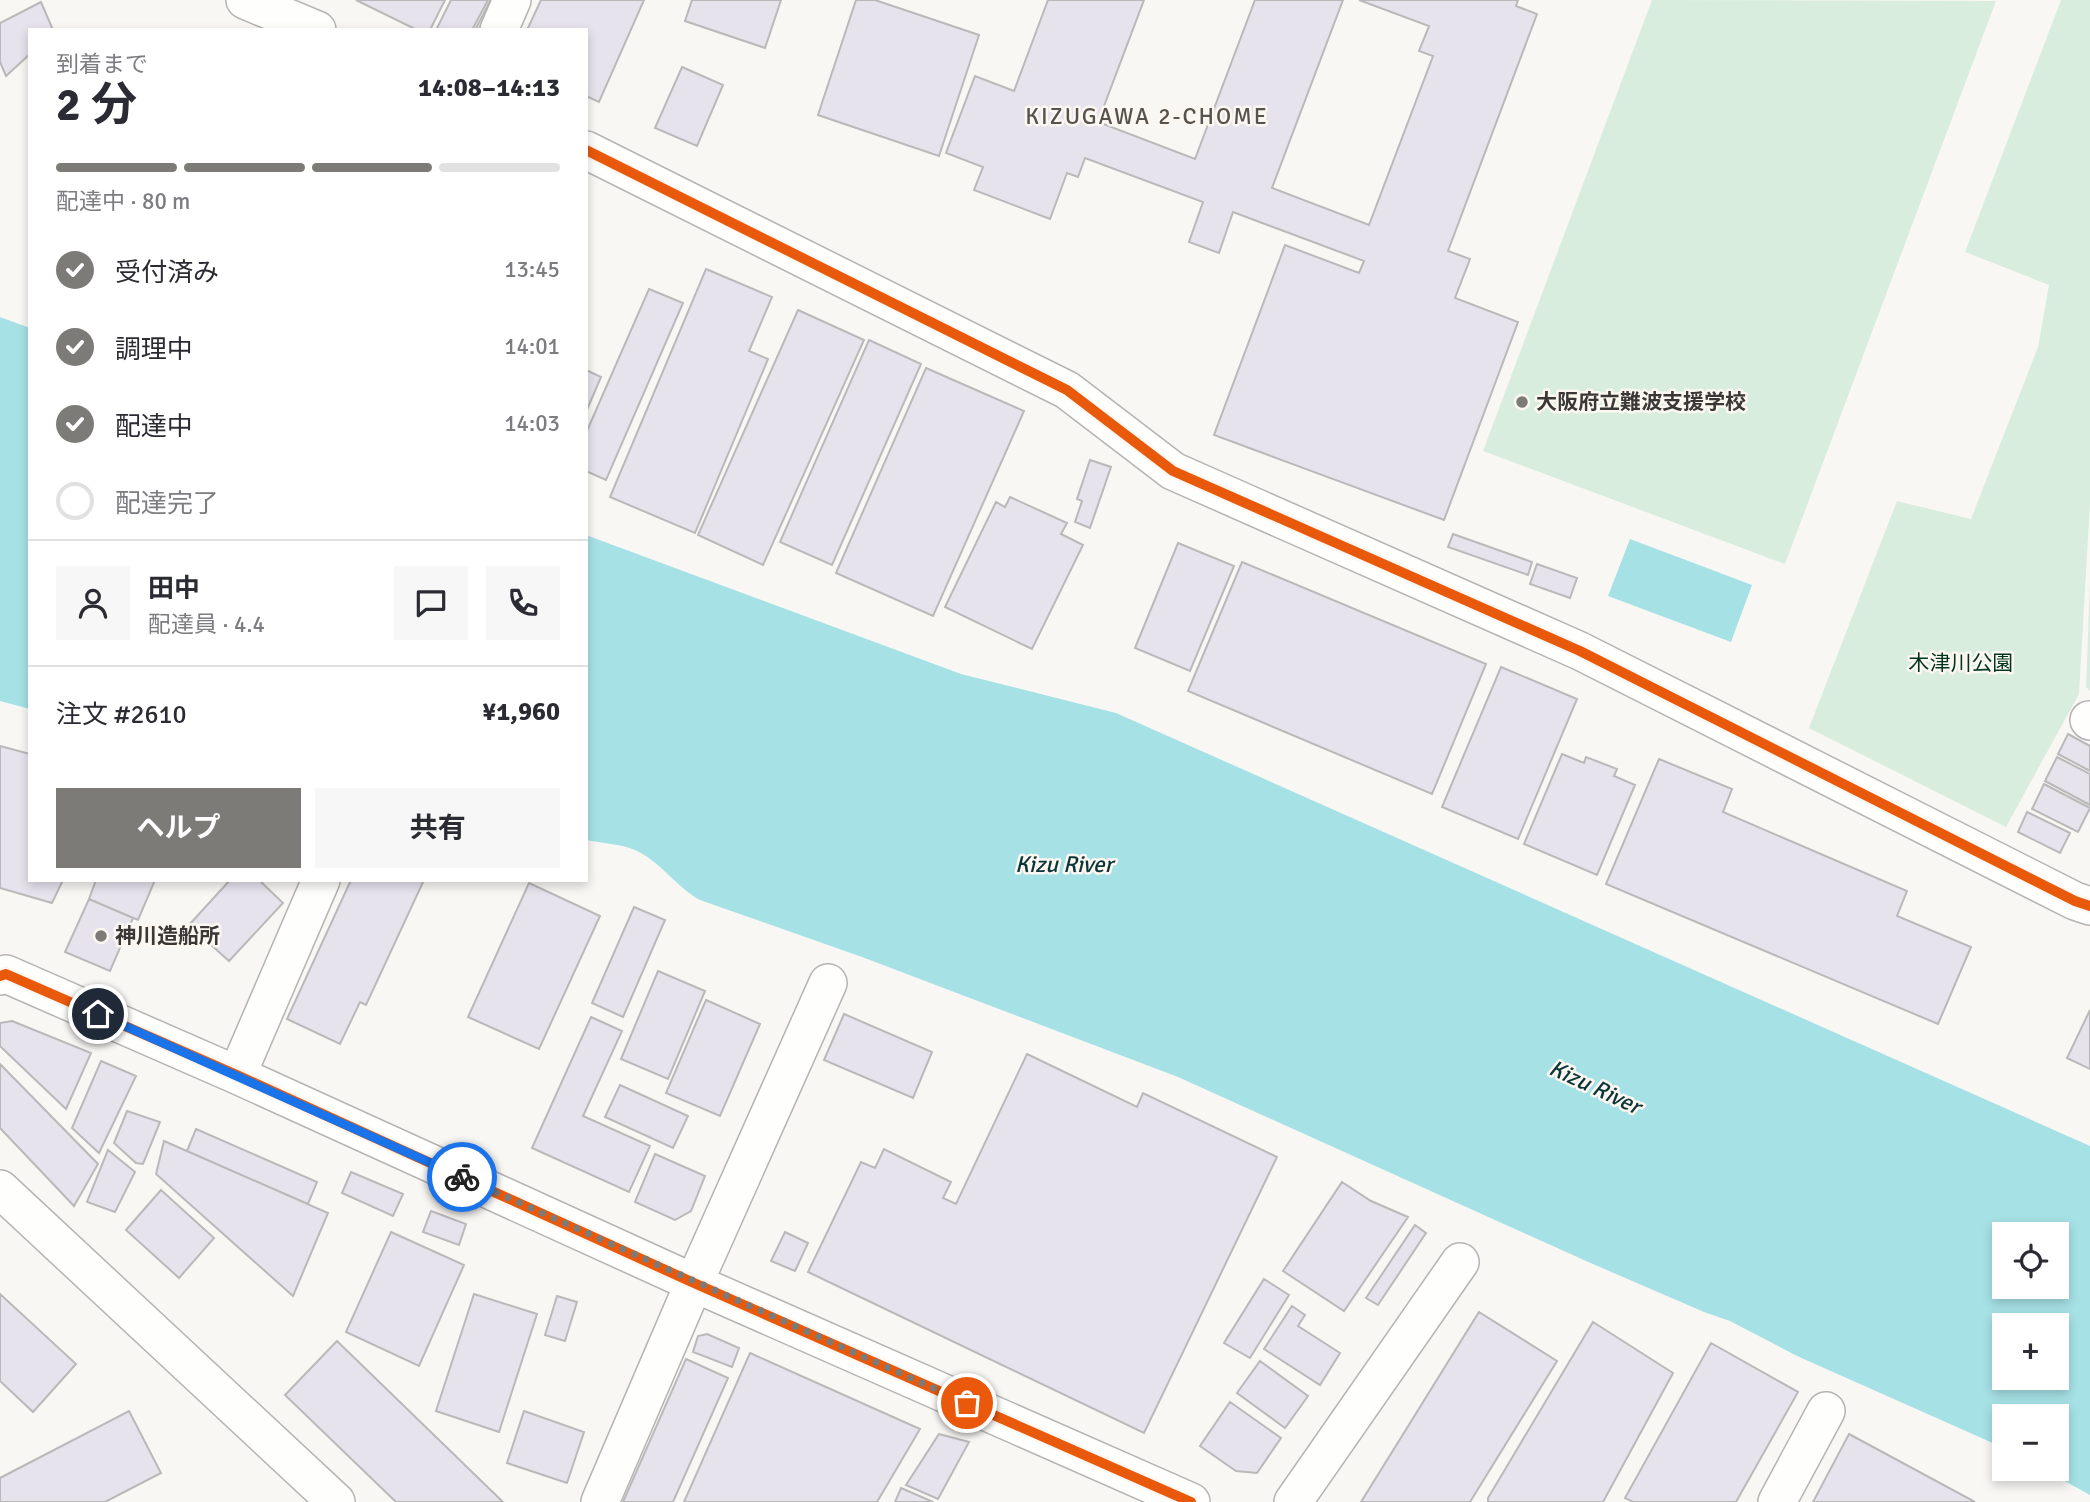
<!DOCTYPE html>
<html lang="ja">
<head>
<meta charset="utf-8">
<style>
	:root { --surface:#fff; --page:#f7f7f7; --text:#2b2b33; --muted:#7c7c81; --line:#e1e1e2; --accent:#7d7b78 }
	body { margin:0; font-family:Signika,"Noto Sans JP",sans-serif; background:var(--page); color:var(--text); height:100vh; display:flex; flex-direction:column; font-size:26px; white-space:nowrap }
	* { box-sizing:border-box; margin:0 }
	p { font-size:23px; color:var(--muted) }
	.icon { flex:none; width:38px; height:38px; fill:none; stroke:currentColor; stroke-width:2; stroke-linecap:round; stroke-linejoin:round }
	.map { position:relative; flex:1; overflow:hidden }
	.panel { position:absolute; left:28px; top:28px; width:560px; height:854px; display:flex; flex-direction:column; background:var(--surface); border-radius:0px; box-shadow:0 4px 10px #0003 }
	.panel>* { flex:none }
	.buttons { position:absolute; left:1992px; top:1222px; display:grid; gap:14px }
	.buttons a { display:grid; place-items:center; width:77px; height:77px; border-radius:0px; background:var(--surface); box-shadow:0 4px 10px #0003; font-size:35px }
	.pin { position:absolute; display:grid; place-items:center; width:60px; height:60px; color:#fff; margin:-30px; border:4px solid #fff; border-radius:50%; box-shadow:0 2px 7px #0007 }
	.courier { position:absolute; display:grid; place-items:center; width:70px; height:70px; margin:-35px; border:5px solid #1a73e8; border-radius:50%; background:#fff; color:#222; box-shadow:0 2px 9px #0007 }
	.head em { font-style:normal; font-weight:700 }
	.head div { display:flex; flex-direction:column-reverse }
	.head { display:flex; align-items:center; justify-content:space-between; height:119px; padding:0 28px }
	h1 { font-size:46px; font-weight:700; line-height:52px }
	.bar { display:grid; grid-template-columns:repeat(4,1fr); gap:10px 7px; align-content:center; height:84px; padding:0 28px }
	.bar i { height:9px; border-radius:5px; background:var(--line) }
	.bar .on { background:var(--accent) }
	.bar p { grid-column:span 4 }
	.line { display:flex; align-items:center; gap:18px; padding:0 28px; border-top:2px solid var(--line) }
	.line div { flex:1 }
	.round { display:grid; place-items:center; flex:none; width:74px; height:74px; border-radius:0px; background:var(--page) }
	ol { padding:0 28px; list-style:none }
	li { display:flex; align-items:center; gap:21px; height:77px }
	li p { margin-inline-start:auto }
	li .icon { padding:7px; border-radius:50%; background:var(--accent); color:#fff; stroke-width:4 }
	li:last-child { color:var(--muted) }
	li i { width:38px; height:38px; border:4px solid var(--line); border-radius:50% }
	.button { display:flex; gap:14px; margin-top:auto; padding:14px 28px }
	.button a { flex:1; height:80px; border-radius:0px; background:var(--accent); color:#fff; font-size:28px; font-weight:700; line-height:80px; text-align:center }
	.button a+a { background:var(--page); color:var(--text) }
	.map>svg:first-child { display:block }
</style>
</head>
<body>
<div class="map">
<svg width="2090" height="1502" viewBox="0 0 2090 1502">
	<rect width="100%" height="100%" fill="#f9f7f4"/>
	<path fill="#d9edde" d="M1652 0 1996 1 1785 564 1483 451Z
		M2061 0H2090V503L2079 694 2006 827 1809 728 1897 501 1971 519 2038 347 2049 285 1965 252Z
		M2090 582V691L2086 687Z"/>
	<path fill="#a6e1e6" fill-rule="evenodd" d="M0 317 30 328V709L0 701Z
		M586 535 961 674 1116 713 2090 1146V1495L2041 1468H2056V1416H2004V1448L1797 1356 1730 1321 1704 1312 1586 1261 1178 1077 862 957 700 900C676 887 660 861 635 850 621 844 601 843 586 840ZM2004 1234H2056V1286H2004ZM2004 1325H2056V1377H2004Z
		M1630 539 1752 585 1731 642 1608 596Z"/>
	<path fill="#e7e3ed" stroke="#bab9b9" stroke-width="2" d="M356 0H445L430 30H417Z
		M451 0H488L472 30H436Z
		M541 0H644L599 102 586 96V30H527Z
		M692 0H781L765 48 685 21Z
		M856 0H875L979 35 939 156 818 115Z
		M1048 0H1144L1098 122 1195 159 1255 0H1343L1272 188 1369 225 1433 56 1419 51 1429 26 1359 0H1518L1516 6 1537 14 1448 251 1470 259 1455 298 1518 322 1444 520 1214 435 1285 245 1359 273 1364 261 1233 212 1219 253 1189 242 1203 202 1085 158 1078 177 1067 173 1050 219 974 190 983 167 946 153 975 76 1014 91Z
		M490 1 499 5 486 30H475Z
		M41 2 53 30H30V54L6 76 0 62V23Z
		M682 67 723 85 697 146 655 128Z
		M706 269 772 297 749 351 768 359 695 533 610 497Z
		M649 289 683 303 606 480 586 471V433Z
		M798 310 864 340 763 565 698 535Z
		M869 340 921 364 832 565 780 542Z
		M926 368 1024 411 933 616 836 573Z
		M586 370 601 377 586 412Z
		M1090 460 1111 467 1090 528 1075 522 1082 501 1077 499Z
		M1010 497 1067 523 1061 534 1083 545 1032 649 945 607 996 502 1005 507Z
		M1453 534 1532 562 1528 575 1448 547Z
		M1178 543 1234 566 1190 671 1135 648Z
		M1242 562 1486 664 1432 794 1188 691Z
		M1537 564 1577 578 1570 598 1530 584Z
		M1501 667 1577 699 1518 839 1442 807Z
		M2068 734 2090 746V771L2058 754Z
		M0 746 30 754V880H63L52 903 0 888Z
		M1562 754 1584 763 1586 757 1617 769 1614 776 1635 785 1597 875 1524 844Z
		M2057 757 2090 774V805L2045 781Z
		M1659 759 1732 789 1723 812 1907 891 1897 916 1971 947 1938 1024 1606 884Z
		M2044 784 2090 808 2078 832 2032 809Z
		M2027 812 2070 833 2060 853 2018 832Z
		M96 880H155L138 920 89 899Z
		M230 880H259L283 903 229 961 189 925Z
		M351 880H424L366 1005 360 1002 340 1044 287 1019Z
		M529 883 600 916 539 1049 468 1017Z
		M89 899 133 918 110 971 65 952Z
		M634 907 665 920 623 1017 592 1003Z
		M658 971 705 991 668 1079 621 1059Z
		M706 1000 760 1024 720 1116 666 1093Z
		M2090 1010V1069L2067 1058Z
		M844 1014 932 1052 913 1098 824 1060Z
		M591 1017 622 1031 583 1116 650 1146 629 1192 532 1148Z
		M12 1021 91 1053 66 1109 0 1046V1023Z
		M1027 1054 1137 1107 1143 1093 1277 1157 1144 1433 808 1272 861 1162 875 1168 884 1149 951 1182 943 1198 956 1204Z
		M101 1061 136 1076 99 1153 72 1128Z
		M0 1064 98 1164 74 1206 0 1128Z
		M620 1085 688 1116 673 1148 605 1117Z
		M127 1111 160 1122 143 1164 136 1163 114 1143Z
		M196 1129 317 1182 308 1204 187 1151Z
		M164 1141 328 1213 293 1296 156 1174Z
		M108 1150 135 1172 115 1212 87 1202Z
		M655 1154 705 1176 691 1211 675 1220 635 1202Z
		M351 1172 403 1194 393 1216 342 1193Z
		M1342 1182 1371 1201 1408 1217 1344 1311 1283 1271Z
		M161 1190 214 1238 179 1278 126 1230Z
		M431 1211 466 1224 459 1245 423 1232Z
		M1415 1225 1426 1233 1378 1305 1366 1298Z
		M391 1232 464 1265 419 1366 346 1332Z
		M785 1232 808 1243 795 1271 771 1261Z
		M1264 1279 1289 1295 1250 1358 1224 1343Z
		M0 1294 76 1364 33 1412 0 1381Z
		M474 1294 537 1314 499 1432 436 1411Z
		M557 1296 577 1302 565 1341 545 1335Z
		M1292 1306 1305 1315 1298 1326 1340 1353 1320 1385 1264 1349Z
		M1479 1312 1557 1361 1470 1502H1361Z
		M1593 1322 1673 1373 1603 1502H1488V1498Z
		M707 1334 739 1348 732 1367 693 1352 698 1336Z
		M337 1341 503 1502H396L285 1395Z
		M1711 1343 1798 1392 1736 1502H1633L1625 1498Z
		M750 1353 920 1429 877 1502H684Z
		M686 1359 728 1378 673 1502H623Z
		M1260 1361 1308 1396 1285 1428 1237 1393Z
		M1230 1402 1281 1438 1257 1473 1236 1471 1200 1446Z
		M129 1411 161 1473 105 1502H0V1478Z
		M524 1411 584 1432 567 1483 507 1463Z
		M939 1434 969 1442 938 1499 906 1485Z
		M1849 1434 1975 1502H1813Z
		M901 1488 933 1502H895Z"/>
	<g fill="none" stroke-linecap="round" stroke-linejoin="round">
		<g stroke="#b6b4b2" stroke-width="40">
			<path id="minor" d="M245 0 317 30
				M499 30 512 0
				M586 150 1067 390 1173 471 1580 651 2075 901 2090 906
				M2089 720 2090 721
				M0 976 6 974 237 1075 694 1283 1191 1502
				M237 1075 321 880
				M0 1189 336 1502
				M600 1502 694 1283 828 983
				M1293 1502 1460 1262
				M1777 1502 1826 1411"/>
		</g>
		<use href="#minor" stroke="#fefefd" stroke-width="37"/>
		<g stroke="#fcf7f1" stroke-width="15">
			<path id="cycleway" d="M586 150 1067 390 1173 471 1580 651 2075 901 2090 906
				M0 976 6 974 237 1075 694 1283 1191 1502"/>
		</g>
		<use href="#cycleway" stroke="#e8590c" stroke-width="10"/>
	</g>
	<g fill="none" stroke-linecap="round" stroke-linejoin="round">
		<path stroke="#7d7b78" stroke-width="7" stroke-dasharray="0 12.6" d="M462 1177 967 1403"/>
		<path stroke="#1a73e8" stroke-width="9" d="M98 1014 462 1177"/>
	</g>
	<g fill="#7d7b78" stroke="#fcf7f1" stroke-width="2.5">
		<circle cx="1522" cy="402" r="7"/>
		<circle cx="101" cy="936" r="7"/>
	</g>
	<g text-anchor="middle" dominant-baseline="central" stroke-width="5" stroke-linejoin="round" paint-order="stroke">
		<g font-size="21" font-weight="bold" fill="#3a3836" stroke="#fcf7f1" text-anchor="start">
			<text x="1536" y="402">大阪府立難波支援学校</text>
			<text x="115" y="936">神川造船所</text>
		</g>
		<g font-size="21" fill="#02351d" stroke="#fcf7f1">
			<text x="1961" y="663">木津川公園</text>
		</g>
		<g font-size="23" letter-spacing="2" fill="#56524d" stroke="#fcf7f1">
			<text x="1147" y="116">KIZUGAWA 2-CHOME</text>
		</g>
		<g font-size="23" font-style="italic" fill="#0b3539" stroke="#fcf7f1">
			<text x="1064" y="864">Kizu River</text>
			<text transform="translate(1595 1087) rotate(25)">Kizu River</text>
		</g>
	</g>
</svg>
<div class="buttons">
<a><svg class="icon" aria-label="locate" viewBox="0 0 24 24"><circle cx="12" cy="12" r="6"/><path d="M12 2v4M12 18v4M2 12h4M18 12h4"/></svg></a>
<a>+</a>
<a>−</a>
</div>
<div class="pin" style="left:967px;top:1403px;background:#ea580c"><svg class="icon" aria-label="bag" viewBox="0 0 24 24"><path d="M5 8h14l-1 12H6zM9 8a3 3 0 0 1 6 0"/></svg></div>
<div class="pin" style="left:98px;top:1014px;background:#1f2937"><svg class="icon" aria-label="home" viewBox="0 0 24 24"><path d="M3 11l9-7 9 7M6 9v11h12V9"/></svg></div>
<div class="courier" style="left:462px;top:1177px"><svg class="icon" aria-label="bike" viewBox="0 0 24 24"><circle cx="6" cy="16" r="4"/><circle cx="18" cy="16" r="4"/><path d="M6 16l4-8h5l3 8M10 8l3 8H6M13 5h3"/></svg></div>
<section class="panel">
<div class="head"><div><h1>2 分</h1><p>到着まで</p></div><em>14:08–14:13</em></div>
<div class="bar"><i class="on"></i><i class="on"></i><i class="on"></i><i></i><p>配達中 · 80 m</p></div>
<ol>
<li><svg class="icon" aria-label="check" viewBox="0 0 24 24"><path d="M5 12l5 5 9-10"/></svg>受付済み<p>13:45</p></li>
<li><svg class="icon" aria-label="check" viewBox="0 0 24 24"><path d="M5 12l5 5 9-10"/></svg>調理中<p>14:01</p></li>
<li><svg class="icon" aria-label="check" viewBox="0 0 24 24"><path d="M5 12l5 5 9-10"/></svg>配達中<p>14:03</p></li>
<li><i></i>配達完了</li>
</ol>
<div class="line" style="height:126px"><a class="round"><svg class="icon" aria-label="person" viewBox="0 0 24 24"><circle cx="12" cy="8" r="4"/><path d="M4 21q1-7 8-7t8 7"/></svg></a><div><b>田中</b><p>配達員 · 4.4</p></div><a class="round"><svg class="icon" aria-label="chat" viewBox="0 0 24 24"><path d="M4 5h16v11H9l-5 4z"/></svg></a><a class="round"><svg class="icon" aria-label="phone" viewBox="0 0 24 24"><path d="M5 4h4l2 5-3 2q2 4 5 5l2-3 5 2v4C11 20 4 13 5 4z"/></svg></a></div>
<div class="line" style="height:91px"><div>注文 #2610</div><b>¥1,960</b></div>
<div class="button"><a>ヘルプ</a><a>共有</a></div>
</section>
</div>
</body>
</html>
